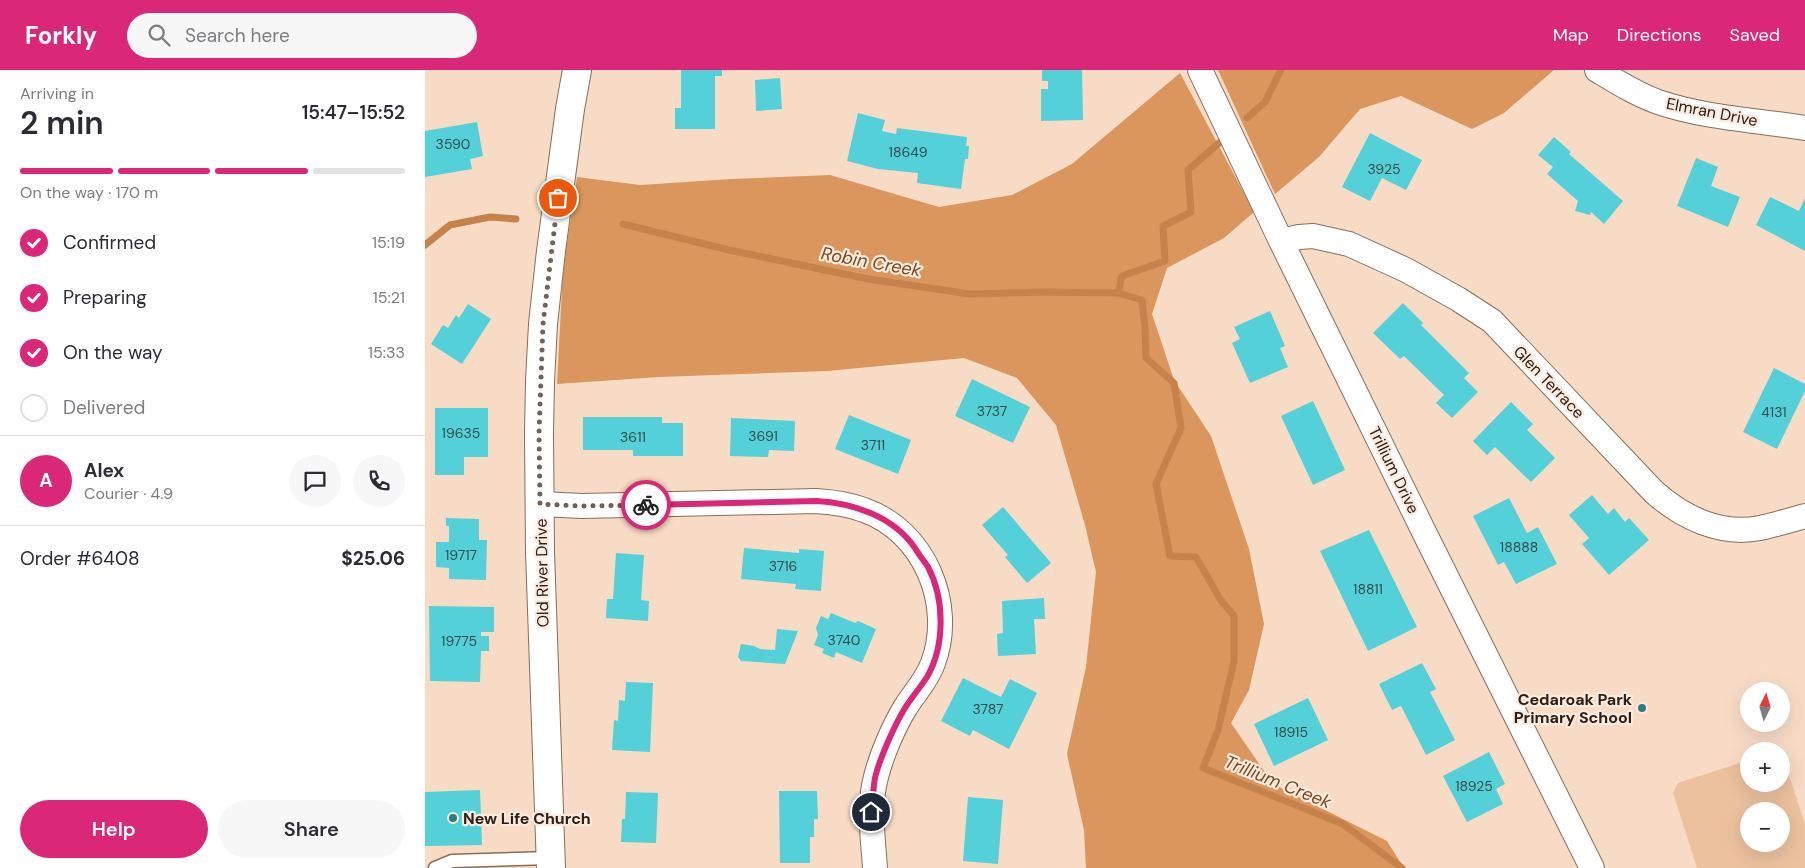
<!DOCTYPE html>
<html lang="en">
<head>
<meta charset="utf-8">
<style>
	:root { --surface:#fff; --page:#f7f7f7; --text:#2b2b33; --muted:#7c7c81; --line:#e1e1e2; --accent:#db2777 }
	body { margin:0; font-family:"DM Sans",sans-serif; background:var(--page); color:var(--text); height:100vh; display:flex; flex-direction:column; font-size:19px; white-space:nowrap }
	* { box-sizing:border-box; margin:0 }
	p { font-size:16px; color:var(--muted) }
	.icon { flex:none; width:28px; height:28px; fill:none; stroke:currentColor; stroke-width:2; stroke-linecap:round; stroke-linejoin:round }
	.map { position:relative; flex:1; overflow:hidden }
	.details { display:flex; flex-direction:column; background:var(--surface); width:425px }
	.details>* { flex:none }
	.needle { width:32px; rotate:5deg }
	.buttons { position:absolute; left:1315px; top:612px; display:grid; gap:10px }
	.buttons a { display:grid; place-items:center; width:50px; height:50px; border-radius:50%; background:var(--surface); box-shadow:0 5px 20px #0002; font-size:25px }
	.pin { position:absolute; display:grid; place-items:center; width:42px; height:42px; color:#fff; margin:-21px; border:2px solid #fff; border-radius:50%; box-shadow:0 1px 5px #0007 }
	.courier { position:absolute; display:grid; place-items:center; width:50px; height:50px; margin:-25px; border:4px solid #db2777; border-radius:50%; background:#fff; color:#222; box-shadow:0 1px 6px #0007 }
	.overview em { font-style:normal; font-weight:600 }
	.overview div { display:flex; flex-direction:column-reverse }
	.overview { display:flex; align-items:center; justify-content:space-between; height:85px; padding:0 20px }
	h1 { font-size:32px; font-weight:600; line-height:38px }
	.bar { display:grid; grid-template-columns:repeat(4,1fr); gap:8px 5px; align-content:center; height:60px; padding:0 20px }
	.bar i { height:6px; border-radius:4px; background:var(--line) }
	.bar .on { background:var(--accent) }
	.bar p { grid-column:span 4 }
	.line { display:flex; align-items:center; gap:12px; padding:0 20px; border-top:1px solid var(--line) }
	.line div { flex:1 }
	.round { display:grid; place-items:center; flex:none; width:52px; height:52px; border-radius:26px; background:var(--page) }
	ol { padding:0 20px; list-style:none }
	li { display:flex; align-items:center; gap:15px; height:55px }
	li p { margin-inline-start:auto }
	li .icon { padding:5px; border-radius:50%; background:var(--accent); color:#fff; stroke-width:4 }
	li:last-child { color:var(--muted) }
	li i { width:28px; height:28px; border:2px solid var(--line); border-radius:50% }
	.button { display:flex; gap:10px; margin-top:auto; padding:10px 20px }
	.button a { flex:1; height:58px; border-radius:30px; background:var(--accent); color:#fff; font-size:20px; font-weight:600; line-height:58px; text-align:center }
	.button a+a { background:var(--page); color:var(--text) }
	header { display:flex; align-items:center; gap:30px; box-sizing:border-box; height:70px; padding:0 25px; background:var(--accent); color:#fff }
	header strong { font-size:24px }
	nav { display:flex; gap:28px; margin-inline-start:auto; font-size:18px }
	.search { width:350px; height:45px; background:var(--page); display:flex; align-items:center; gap:12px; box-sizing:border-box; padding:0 18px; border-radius:28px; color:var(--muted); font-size:19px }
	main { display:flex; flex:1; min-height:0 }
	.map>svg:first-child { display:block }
</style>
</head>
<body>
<header>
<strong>Forkly</strong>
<div class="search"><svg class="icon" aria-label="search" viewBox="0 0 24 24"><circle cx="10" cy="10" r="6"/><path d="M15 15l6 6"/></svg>Search here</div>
<nav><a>Map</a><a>Directions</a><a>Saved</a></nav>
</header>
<main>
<section class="details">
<div class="overview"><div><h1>2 min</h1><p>Arriving in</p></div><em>15:47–15:52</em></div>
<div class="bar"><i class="on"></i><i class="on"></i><i class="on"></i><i></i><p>On the way · 170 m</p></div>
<ol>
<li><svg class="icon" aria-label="check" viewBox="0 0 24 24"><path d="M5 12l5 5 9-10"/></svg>Confirmed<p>15:19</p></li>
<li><svg class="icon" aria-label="check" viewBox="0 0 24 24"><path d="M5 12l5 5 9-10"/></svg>Preparing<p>15:21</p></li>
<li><svg class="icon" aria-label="check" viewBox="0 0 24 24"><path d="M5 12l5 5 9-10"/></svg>On the way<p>15:33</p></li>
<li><i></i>Delivered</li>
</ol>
<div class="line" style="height:90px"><b class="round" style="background:var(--accent);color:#fff">A</b><div><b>Alex</b><p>Courier · 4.9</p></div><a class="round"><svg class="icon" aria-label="chat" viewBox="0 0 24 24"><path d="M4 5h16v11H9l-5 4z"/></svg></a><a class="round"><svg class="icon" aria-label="phone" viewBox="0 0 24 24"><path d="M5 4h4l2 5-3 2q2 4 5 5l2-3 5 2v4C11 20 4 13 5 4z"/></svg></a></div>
<div class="line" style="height:65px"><div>Order #6408</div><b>$25.06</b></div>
<div class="button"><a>Help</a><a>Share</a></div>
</section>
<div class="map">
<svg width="1380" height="798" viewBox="0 0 1380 798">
	<rect width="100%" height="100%" fill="#f7dbc5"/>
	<path fill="#ecc19e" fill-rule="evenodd" d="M1356 686 1358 687 1380 754V798H1272L1248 723 1253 713 1324 690V714H1356ZM1324 741H1356V774H1324Z"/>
	<path fill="#da965d" d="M793 0H1129L1079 43 1047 59 976 26 935 39 894 87 850 124Z
		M755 3 829 142 799 168 742 198 727 244 749 310 786 366 824 479 839 554 824 620 806 653 848 714 962 771 979 798H661L659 760 642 684 661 597 671 502 660 455 631 355 592 308 539 288 402 301 234 307 132 314 138 200 152 107 215 115 307 109 405 105 514 137 587 125 647 94Z"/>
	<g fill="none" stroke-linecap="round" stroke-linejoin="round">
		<path stroke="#c5824a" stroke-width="7" d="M822 48 840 32 856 0
			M794 73 763 100 766 142 738 156 740 191 697 206 693 223 717 230 720 257 721 288 749 313 756 358 731 414 745 486 771 487 795 529 809 546V591L793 660 778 698 918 754 977 798
			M198 154 304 180 443 209 545 224 618 222 693 223
			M0 175 25 155 65 147 91 149"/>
	</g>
	<path fill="#53d0d8" d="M256 0H297V6H290V59H250V38H256Z
		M617 0H657L658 50 616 51V19H623V11H617Z
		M355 8 357 39 331 41 330 10Z
		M433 43 460 50 457 61 471 64 472 58 542 67 541 76H544L543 89H540L536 119 492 113 493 103 453 99 422 91Z
		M52 52 58 86 45 89 47 99 0 107V61Z
		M945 63 997 90 981 120 957 108 945 131 917 117Z
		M1129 67 1146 82 1144 84 1198 131 1179 154 1166 142 1165 145 1150 141 1153 131 1122 104 1128 97 1113 85Z
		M1271 88 1293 97 1286 116 1315 127 1303 157 1252 136Z
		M1345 127 1374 141 1380 128V181L1331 155Z
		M978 233 998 253 996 255 1044 303 1039 308 1053 322 1027 348 1011 333 1019 325 979 286 975 289 948 263Z
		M43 234 66 249 37 294 6 274 18 255 23 258 31 245 34 248Z
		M845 241 860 276 855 278 863 297 825 313 807 273 815 269 809 257Z
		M1349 298 1380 314V321L1352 379 1318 362Z
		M547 309 605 337 588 373 530 346Z
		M888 331 920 400 888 415 856 346Z
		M1086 332 1108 354 1102 360 1130 388 1106 412 1070 377 1062 385 1048 371Z
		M10 338H63V387H39V405H10Z
		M424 345 486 370 473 404 410 379Z
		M158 347H237V353H258V386H208V380H158Z
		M306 348 370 351 369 381 344 380 343 387 305 386Z
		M1167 425 1183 444 1189 438 1200 452 1204 448 1224 470 1184 505 1157 474 1164 468 1144 445Z
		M1084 428 1102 463 1113 457 1132 494 1091 514 1079 492 1073 495 1048 446Z
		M578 437 626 493 602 513 580 487 583 485 557 455Z
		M21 448 54 449V470H62L61 510 24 509V498L11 497V472H24V456H21Z
		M944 460 992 557 943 581 895 481Z
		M319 478 374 483V479L399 481 396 521 370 519 371 514 316 509Z
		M191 483 219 485 216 530 224 531 223 551 181 548 182 529H188Z
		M619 528 620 549H609L611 584 573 586 572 564 578 563 577 531Z
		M4 536 69 537V562H56V566H64V581H56L55 612 5 611Z
		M406 543 430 553 433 551 451 559 437 593 411 582 409 588 397 583 399 579 389 575 393 565 391 558 396 546 403 549Z
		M352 559 373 561 360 594 316 591 313 587 316 574 329 576 335 579 350 580Z
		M997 593 1011 619 1005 622 1030 670 1001 685 976 636 967 640 954 614Z
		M538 608 576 627 585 609 612 623 584 679 548 660 545 666 516 651Z
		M201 612 228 613 225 682 187 680 189 650 193 651 194 630 200 631Z
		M883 628 903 670 849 696 829 654Z
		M1064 682 1080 714 1071 719 1078 734 1042 752 1018 706Z
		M55 720 57 775 0 776V722Z
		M354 721H392L393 749H389V767H385V793H355Z
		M201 722 233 723 231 773 196 772 197 749H200Z
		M543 727 578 730 573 794 538 791Z"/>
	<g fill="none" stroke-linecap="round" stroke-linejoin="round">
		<g stroke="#876e5b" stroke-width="15">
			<path id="service" d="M10 798 27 791 125 788"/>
		</g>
		<g stroke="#876e5b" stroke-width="26">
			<path id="minor" d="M775 0 856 171 1000 464 1167 798
				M1172 0C1192 12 1211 24 1233 32 1280 48 1331 50 1380 58
				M856 171 874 167 888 166 924 174 981 200 1033 229 1067 251 1229 422C1257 447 1295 466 1335 458 1350 455 1365 450 1380 446
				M115 434 157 436 391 431C407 432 424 434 439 440 499 461 530 534 508 593 502 610 490 622 480 638 469 656 456 686 451 707 443 736 448 768 450 798"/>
		</g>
		<g stroke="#876e5b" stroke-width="30">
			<path id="tertiary" d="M126 798 115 482 114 363 115 311 118 254 126 181 145 39 152 0"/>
		</g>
		<use href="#service" stroke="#fff" stroke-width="12"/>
		<use href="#minor" stroke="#fff" stroke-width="24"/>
		<use href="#tertiary" stroke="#fff" stroke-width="28"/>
	</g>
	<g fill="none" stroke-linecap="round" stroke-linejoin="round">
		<path stroke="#726155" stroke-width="5" stroke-dasharray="0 9" d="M133 128 118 254 114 363 115 434 157 436 221 435"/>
		<path stroke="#db2777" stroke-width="6" d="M221 435 391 431C428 433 468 446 490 478 494 485 499 491 503 497 520 529 520 576 502 607 495 618 486 628 480 638 470 654 454 690 450 708 448 719 448 731 446 742"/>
	</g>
	<g fill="#317a7f" stroke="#fbeadd" stroke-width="2">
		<circle cx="1217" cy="638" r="5"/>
		<circle cx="28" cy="748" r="5"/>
	</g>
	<g text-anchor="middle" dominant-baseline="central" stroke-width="4.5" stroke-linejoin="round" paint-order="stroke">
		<g font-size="14" fill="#344c48">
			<text x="28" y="74">3590</text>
			<text x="483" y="82">18649</text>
			<text x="959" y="99">3925</text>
			<text x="567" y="341">3737</text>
			<text x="1349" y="342">4131</text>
			<text x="36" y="363">19635</text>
			<text x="338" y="366">3691</text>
			<text x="208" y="367">3611</text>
			<text x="448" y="375">3711</text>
			<text x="1094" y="477">18888</text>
			<text x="36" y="485">19717</text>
			<text x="358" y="496">3716</text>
			<text x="943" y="519">18811</text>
			<text x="419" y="570">3740</text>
			<text x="34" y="571">19775</text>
			<text x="563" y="639">3787</text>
			<text x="866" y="662">18915</text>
			<text x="1049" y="716">18925</text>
		</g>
		<g font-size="16" fill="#2a2018" stroke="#fbeadd">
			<text transform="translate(1287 42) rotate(11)">Elmran Drive</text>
			<text transform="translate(1124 312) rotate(46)">Glen Terrace</text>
			<text transform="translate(969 400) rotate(64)">Trillium Drive</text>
			<text transform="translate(117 503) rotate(-91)">Old River Drive</text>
		</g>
		<g font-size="16" font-weight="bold" fill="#2a2018" stroke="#fbeadd" text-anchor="end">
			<text x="1207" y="629">Cedaroak Park<tspan x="1207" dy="18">Primary School</tspan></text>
			<text x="38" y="748" text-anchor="start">New Life Church</text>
		</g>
		<g font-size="18" font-style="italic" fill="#774920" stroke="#fbeadd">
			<text transform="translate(446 192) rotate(10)">Robin Creek</text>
			<text transform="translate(853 712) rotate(22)">Trillium Creek</text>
		</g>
	</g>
</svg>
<div class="buttons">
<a><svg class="needle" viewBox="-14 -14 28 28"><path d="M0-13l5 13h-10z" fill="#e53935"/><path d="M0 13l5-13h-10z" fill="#7c7c81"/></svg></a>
<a>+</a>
<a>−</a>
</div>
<div class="pin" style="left:133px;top:128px;background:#ea580c"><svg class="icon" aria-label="bag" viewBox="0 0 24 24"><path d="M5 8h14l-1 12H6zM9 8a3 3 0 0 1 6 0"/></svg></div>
<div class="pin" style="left:446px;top:742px;background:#1f2937"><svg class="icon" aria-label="home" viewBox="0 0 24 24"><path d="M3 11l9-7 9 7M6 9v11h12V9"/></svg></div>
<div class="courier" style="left:221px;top:435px"><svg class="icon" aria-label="bike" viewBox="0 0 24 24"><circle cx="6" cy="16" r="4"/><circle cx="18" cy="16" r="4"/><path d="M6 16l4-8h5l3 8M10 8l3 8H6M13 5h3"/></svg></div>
</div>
</main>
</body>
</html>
